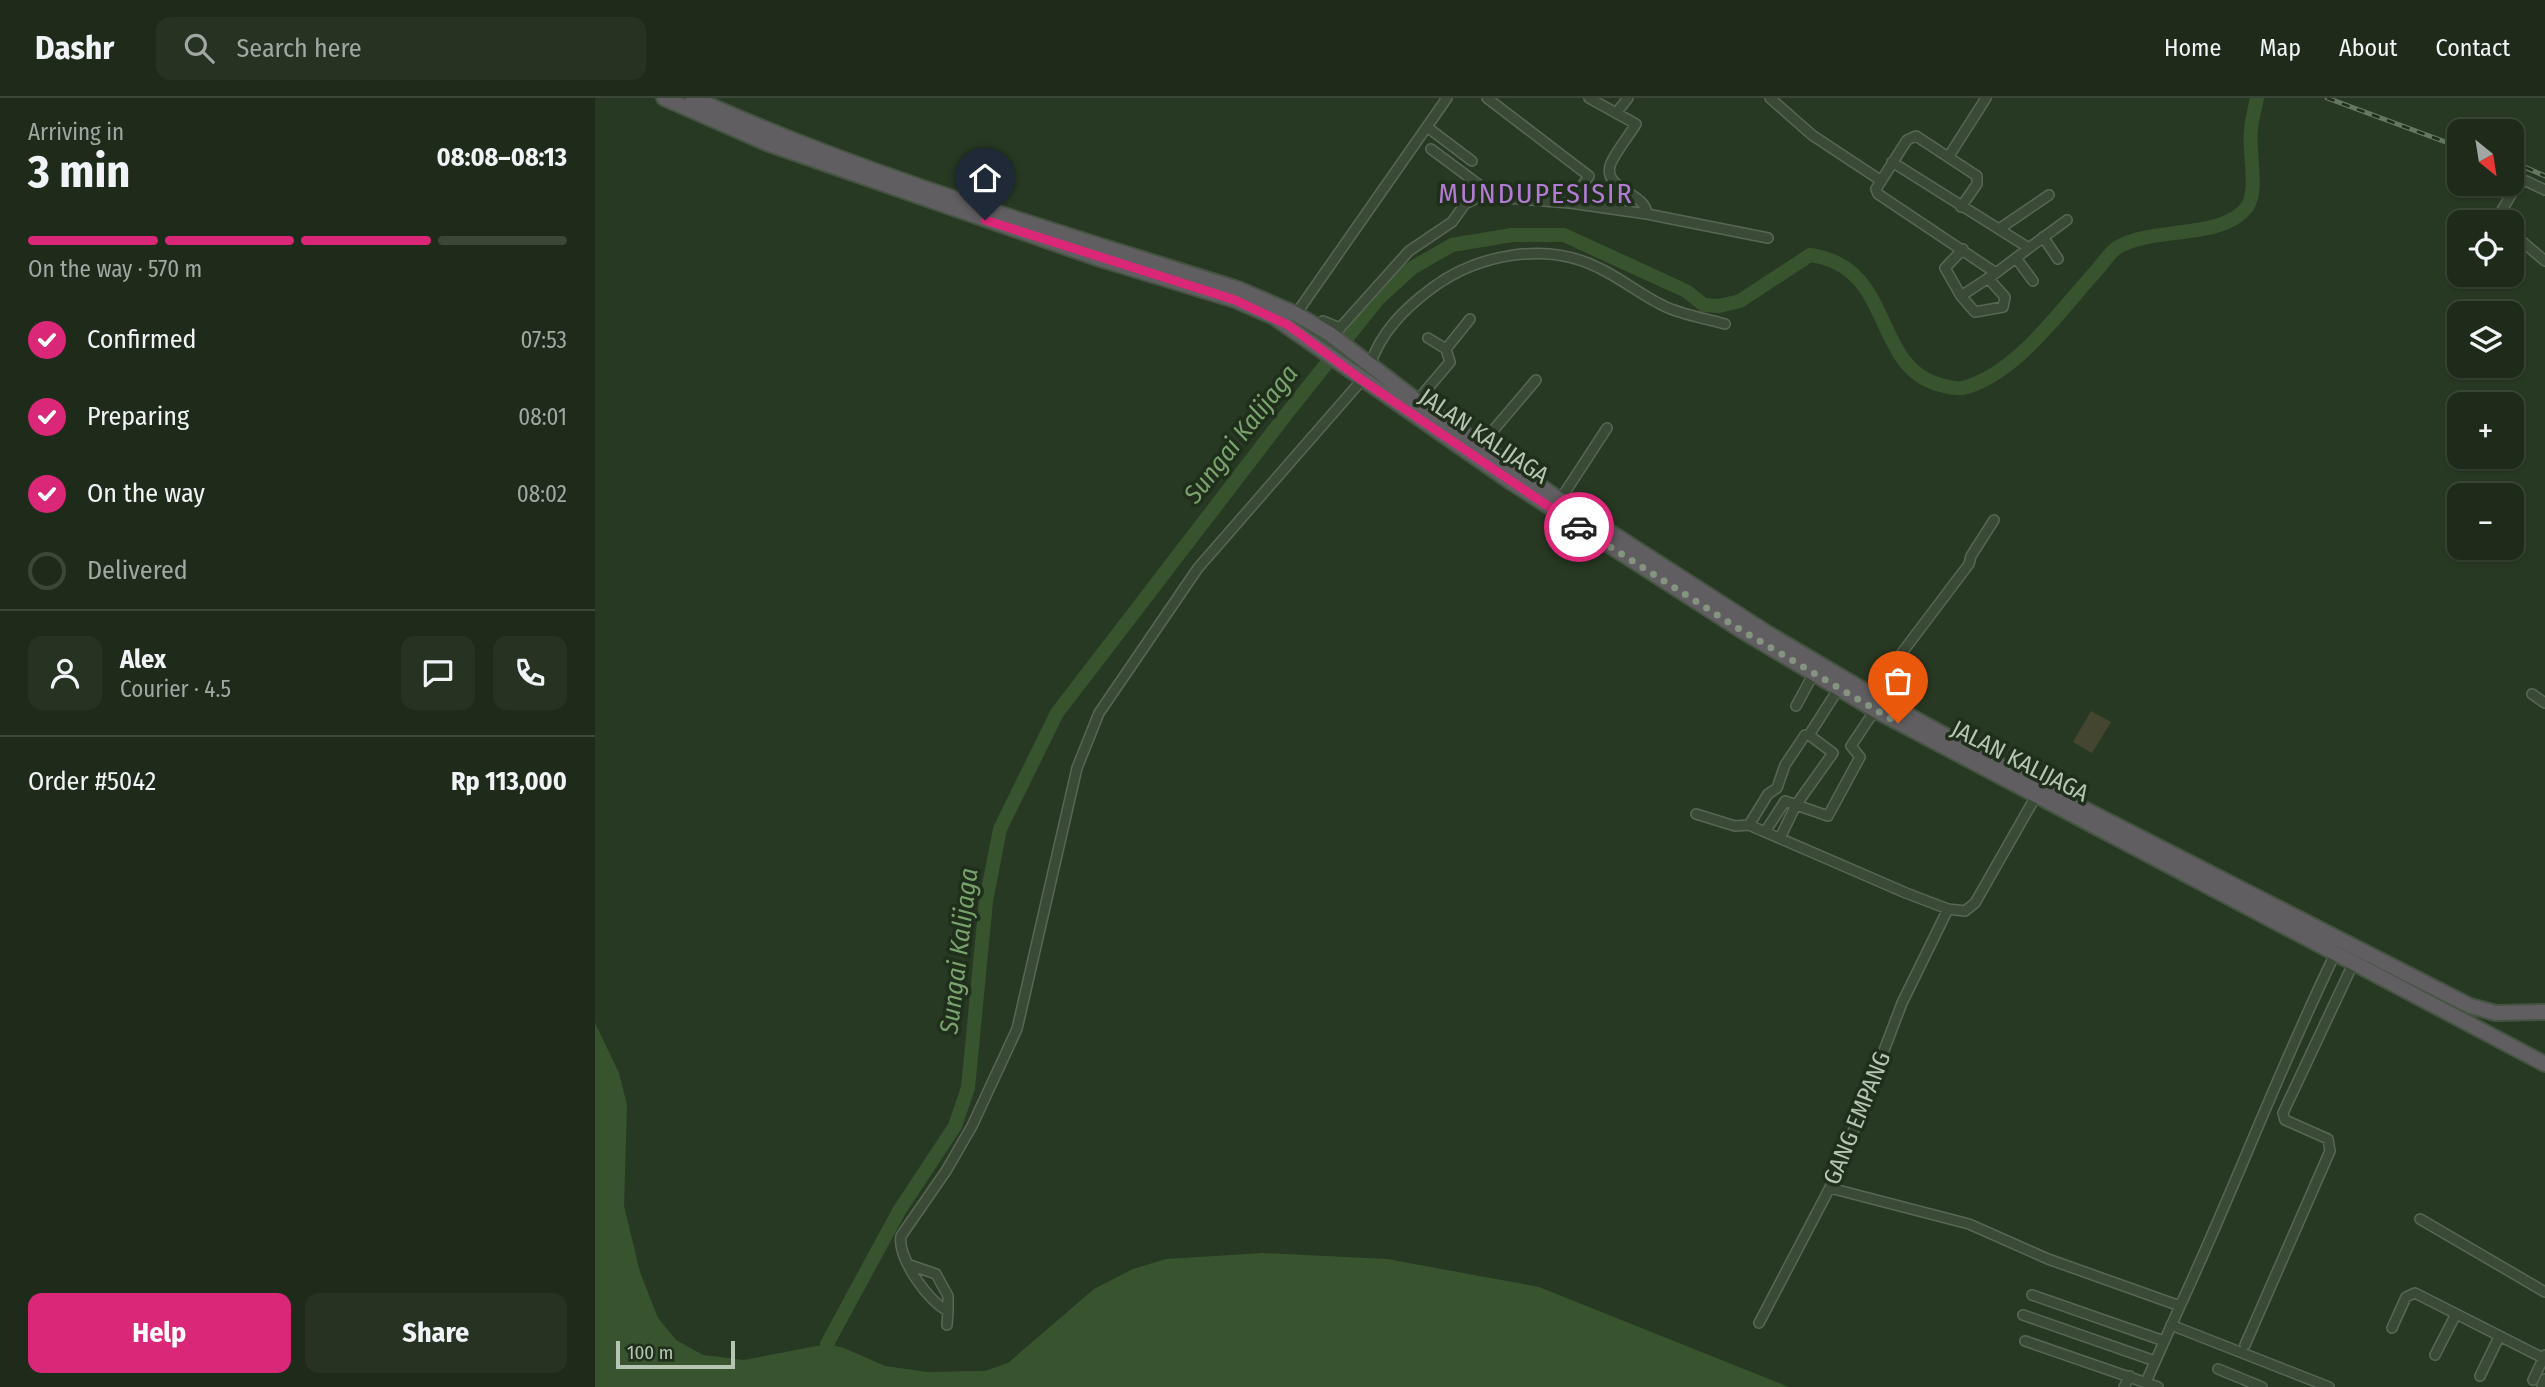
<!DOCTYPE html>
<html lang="en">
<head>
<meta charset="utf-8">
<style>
	:root { --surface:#1e2b1a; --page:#263323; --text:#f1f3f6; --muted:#a1a7a2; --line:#3c4739; --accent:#db2777 }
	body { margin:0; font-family:"Fira Sans Condensed",sans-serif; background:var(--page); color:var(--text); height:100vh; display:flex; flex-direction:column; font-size:26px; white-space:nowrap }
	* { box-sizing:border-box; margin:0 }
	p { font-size:23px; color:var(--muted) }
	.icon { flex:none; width:38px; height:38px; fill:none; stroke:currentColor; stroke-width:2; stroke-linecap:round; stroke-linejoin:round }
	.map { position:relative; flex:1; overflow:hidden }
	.side { display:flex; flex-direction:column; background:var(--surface); width:595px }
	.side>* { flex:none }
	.needle { width:46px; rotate:150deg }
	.tools { position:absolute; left:1852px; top:21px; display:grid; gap:14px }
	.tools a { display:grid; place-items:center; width:77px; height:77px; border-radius:14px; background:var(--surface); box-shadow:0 2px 5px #0004,0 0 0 2px var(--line); font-size:35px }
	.scale { position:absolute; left:21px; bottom:18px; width:119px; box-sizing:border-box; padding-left:7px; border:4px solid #b5c5b2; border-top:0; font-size:19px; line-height:24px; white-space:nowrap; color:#b5c5b2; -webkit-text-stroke:5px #202e1c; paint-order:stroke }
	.pin { position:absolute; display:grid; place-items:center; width:60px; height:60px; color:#fff; margin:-72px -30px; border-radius:50% 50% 50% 0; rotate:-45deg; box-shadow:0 0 7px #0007 }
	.pin .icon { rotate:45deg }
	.courier { position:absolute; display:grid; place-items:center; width:70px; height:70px; margin:-35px; border:5px solid #db2777; border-radius:50%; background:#fff; color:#222; box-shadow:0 2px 9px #0007 }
	.head em { font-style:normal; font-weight:700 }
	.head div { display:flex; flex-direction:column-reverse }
	.head { display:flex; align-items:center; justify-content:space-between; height:119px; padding:0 28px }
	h1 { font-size:46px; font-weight:700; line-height:52px }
	.bar { display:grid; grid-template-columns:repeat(4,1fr); gap:10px 7px; align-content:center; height:84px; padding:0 28px }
	.bar i { height:9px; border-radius:5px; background:var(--line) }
	.bar .active { background:var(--accent) }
	.bar p { grid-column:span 4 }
	.line { display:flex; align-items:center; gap:18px; padding:0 28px; border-top:2px solid var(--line) }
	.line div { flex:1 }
	.round { display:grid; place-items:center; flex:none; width:74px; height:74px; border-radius:14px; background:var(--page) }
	ol { padding:0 28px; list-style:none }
	li { display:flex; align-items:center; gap:21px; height:77px }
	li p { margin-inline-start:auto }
	li .icon { padding:7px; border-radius:50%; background:var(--accent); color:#fff; stroke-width:4 }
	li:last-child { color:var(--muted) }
	li i { width:38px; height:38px; border:4px solid var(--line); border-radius:50% }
	.primary-button { display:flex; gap:14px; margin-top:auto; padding:14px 28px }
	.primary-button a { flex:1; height:80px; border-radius:14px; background:var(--accent); color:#fff; font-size:28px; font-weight:700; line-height:80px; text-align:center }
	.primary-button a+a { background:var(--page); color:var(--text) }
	header { display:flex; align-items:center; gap:42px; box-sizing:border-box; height:98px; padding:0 35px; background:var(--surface); border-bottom:2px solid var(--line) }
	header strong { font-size:33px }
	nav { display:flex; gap:38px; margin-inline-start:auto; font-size:24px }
	.search { width:490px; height:63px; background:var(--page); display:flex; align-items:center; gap:18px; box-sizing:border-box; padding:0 24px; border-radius:14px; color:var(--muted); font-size:26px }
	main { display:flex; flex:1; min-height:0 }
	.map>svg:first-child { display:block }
</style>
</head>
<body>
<header>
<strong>Dashr</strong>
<div class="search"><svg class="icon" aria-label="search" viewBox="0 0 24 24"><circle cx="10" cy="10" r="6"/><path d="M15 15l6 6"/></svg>Search here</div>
<nav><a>Home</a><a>Map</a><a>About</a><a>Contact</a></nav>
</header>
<main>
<section class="side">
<div class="head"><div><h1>3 min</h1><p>Arriving in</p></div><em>08:08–08:13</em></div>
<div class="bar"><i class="active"></i><i class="active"></i><i class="active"></i><i></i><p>On the way · 570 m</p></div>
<ol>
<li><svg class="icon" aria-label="check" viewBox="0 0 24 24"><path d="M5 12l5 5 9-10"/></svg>Confirmed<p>07:53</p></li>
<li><svg class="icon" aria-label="check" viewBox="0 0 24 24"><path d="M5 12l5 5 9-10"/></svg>Preparing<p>08:01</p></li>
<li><svg class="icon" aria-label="check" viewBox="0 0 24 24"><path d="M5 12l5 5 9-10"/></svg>On the way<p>08:02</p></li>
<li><i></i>Delivered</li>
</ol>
<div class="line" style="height:126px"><a class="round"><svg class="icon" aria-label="person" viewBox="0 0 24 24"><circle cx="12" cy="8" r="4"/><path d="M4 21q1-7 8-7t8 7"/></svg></a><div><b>Alex</b><p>Courier · 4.5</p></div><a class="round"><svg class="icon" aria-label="chat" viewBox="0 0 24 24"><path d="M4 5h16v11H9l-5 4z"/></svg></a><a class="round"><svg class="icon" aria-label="phone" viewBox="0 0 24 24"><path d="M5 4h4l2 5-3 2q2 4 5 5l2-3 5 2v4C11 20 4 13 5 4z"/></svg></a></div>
<div class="line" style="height:91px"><div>Order #5042</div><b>Rp 113,000</b></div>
<div class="primary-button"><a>Help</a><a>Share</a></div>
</section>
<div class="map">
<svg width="1950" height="1289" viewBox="0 0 1950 1289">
	<rect width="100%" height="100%" fill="#283923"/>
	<path fill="#454631" d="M1496 613 1516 624 1497 655 1478 644Z"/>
	<path fill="#37542f" d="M0 925 24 975 32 1007 29 1108 45 1174 63 1220 81 1242 108 1257 149 1262 232 1246 249 1250 290 1268 332 1274 390 1273 413 1265 499 1191 538 1171 571 1161 668 1155 792 1161 944 1189 1194 1289H0Z"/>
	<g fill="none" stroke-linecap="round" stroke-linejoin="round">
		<path stroke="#37542f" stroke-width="14" d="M232 1246 304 1113 360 1028 373 990 391 803 405 731 462 615 693 314 784 200 817 170 857 147 917 137H969L1091 193 1109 207 1124 208 1145 203 1215 157C1299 168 1277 266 1342 286 1349 288 1361 291 1368 290 1422 276 1466 211 1502 172 1508 165 1515 154 1523 149 1560 128 1627 142 1652 109 1664 92 1653 53 1656 31 1657 21 1660 10 1662 0"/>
		<g stroke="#586755" stroke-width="12">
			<path id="minor" d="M892 0 994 78 975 105
				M1175 0 1217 37 1285 82
				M1022 14 1033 0
				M832 29 877 63
				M836 51 883 86 886 98
				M1354 58 1391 0
				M1297 64 1434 150 1401 175
				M1366 109 1382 86V78L1321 38 1312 42 1281 91 1283 96 1401 175 1366 198 1350 170 1368 151
				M1052 116 1173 140
				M1900 124 1923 85 1931 83 1950 92
				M1404 131 1454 97
				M1916 134 1950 163
				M1857 137 1864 141
				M1448 139 1463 161
				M1434 150 1472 122
				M1421 160 1438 183
				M1366 198 1380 214 1408 209 1410 199 1393 180
				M701 216 852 0
				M722 229 728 223 745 230 814 153 857 124 870 106 886 98 975 105 1052 116C1051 94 1005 91 1016 65 1022 52 1033 39 1041 26L994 0
				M851 251 875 221
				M775 267C786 234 809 211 837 190 883 156 952 143 1004 170 1027 181 1046 197 1069 208 1087 217 1110 220 1130 226
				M822 303 855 264 851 251 833 240
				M885 348 941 282
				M965 402 1012 330
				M1937 596 1950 605
				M1280 599 1300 564 1374 466 1376 458 1399 422
				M1201 608 1219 575
				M1101 716 1140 728 1154 727 1311 795 1353 811 1370 813 1380 805 1441 698
				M1154 727 1173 696 1182 690 1190 667 1210 637H1214L1244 590
				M1170 734 1190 703 1233 718 1265 659 1256 648 1280 612
				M1185 740 1201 707 1238 655 1214 637
				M1235 1090 1374 1126 1453 1161 1585 1208 1551 1284
				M1825 1121 1950 1194
				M315 1167 341 1176 353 1198V1213
				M1437 1197 1569 1243
				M1585 1208C1639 1092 1684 971 1740 856
				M1428 1217 1560 1263
				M1164 1225 1242 1076 1307 905 1353 811
				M352 1227 353 1213C333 1204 302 1159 306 1138L351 1073 377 1028 422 931 482 670 504 615 603 470 767 282
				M1576 1227 1734 1289
				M1797 1230 1811 1199 1820 1195 1950 1261
				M1430 1243 1563 1289
				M1650 1247 1735 1053 1733 1041 1690 1022 1688 1015 1758 866
				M1840 1257 1861 1216
				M1623 1271 1667 1289
				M1885 1278 1904 1239
				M1938 1282 1950 1257
				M1947 1287 1950 1281
				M1529 1289 1535 1278"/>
		</g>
		<g stroke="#455442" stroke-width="18">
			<path id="trunk" d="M69 0 174 46 505 161 640 202 679 219 916 384 1146 532 1280 612 1950 966
				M98 0C273 79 460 133 643 191L701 216 735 236 822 303 965 402 1172 535 1280 599 1409 670 1875 908 1901 915 1950 914"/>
		</g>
		<use href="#minor" stroke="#3b4937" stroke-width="9"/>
		<use href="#trunk" stroke="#615e62" stroke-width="14"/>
		<g stroke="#657760" stroke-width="5">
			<path id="rail" d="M1732 0 1864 49
				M1916 63 1950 78"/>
		</g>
		<use href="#rail" stroke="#202e1c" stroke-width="2.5" stroke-dasharray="8" stroke-linecap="butt"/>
	</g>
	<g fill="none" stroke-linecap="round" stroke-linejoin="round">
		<path stroke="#849480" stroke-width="7" stroke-dasharray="0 12.6" d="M984 429 1146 532 1303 625"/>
		<path stroke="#db2777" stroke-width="9" d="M390 122 640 202 693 227 764 280 984 429"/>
	</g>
	<g text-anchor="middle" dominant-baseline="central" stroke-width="7" stroke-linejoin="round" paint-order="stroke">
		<g font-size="24" fill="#b5c5b2" stroke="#202e1c">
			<text transform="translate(889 338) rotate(34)">JALAN KALIJAGA</text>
			<text transform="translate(1425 663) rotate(27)">JALAN KALIJAGA</text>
			<text transform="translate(1262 1020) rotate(-68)">GANG EMPANG</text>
		</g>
		<g font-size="26" font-style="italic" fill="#79a26d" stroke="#202e1c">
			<text transform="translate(646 336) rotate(-52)">Sungai Kalijaga</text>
			<text transform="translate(364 853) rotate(-83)">Sungai Kalijaga</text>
		</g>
		<g font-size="28" letter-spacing="2" fill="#b27cd4" stroke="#202e1c">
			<text x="941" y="95">MUNDUPESISIR</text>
		</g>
	</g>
</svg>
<div class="tools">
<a><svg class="needle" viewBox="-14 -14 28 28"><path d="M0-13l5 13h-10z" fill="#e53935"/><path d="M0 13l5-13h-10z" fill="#a1a7a2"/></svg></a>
<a><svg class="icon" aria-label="locate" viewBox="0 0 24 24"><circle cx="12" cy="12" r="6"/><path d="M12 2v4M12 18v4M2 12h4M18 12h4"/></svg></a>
<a><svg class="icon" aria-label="layers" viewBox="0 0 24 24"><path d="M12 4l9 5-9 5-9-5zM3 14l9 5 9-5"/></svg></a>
<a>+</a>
<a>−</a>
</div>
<div class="scale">100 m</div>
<div class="pin" style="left:1303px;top:625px;background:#ea580c"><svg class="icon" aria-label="bag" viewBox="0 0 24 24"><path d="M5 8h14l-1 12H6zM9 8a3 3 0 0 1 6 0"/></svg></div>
<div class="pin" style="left:390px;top:122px;background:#1f2937"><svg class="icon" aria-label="home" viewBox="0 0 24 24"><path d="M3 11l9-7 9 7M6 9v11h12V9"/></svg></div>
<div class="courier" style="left:984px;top:429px"><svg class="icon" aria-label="car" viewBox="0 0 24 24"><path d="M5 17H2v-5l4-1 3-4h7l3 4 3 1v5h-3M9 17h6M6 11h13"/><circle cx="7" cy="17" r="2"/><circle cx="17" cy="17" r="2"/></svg></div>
</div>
</main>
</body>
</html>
